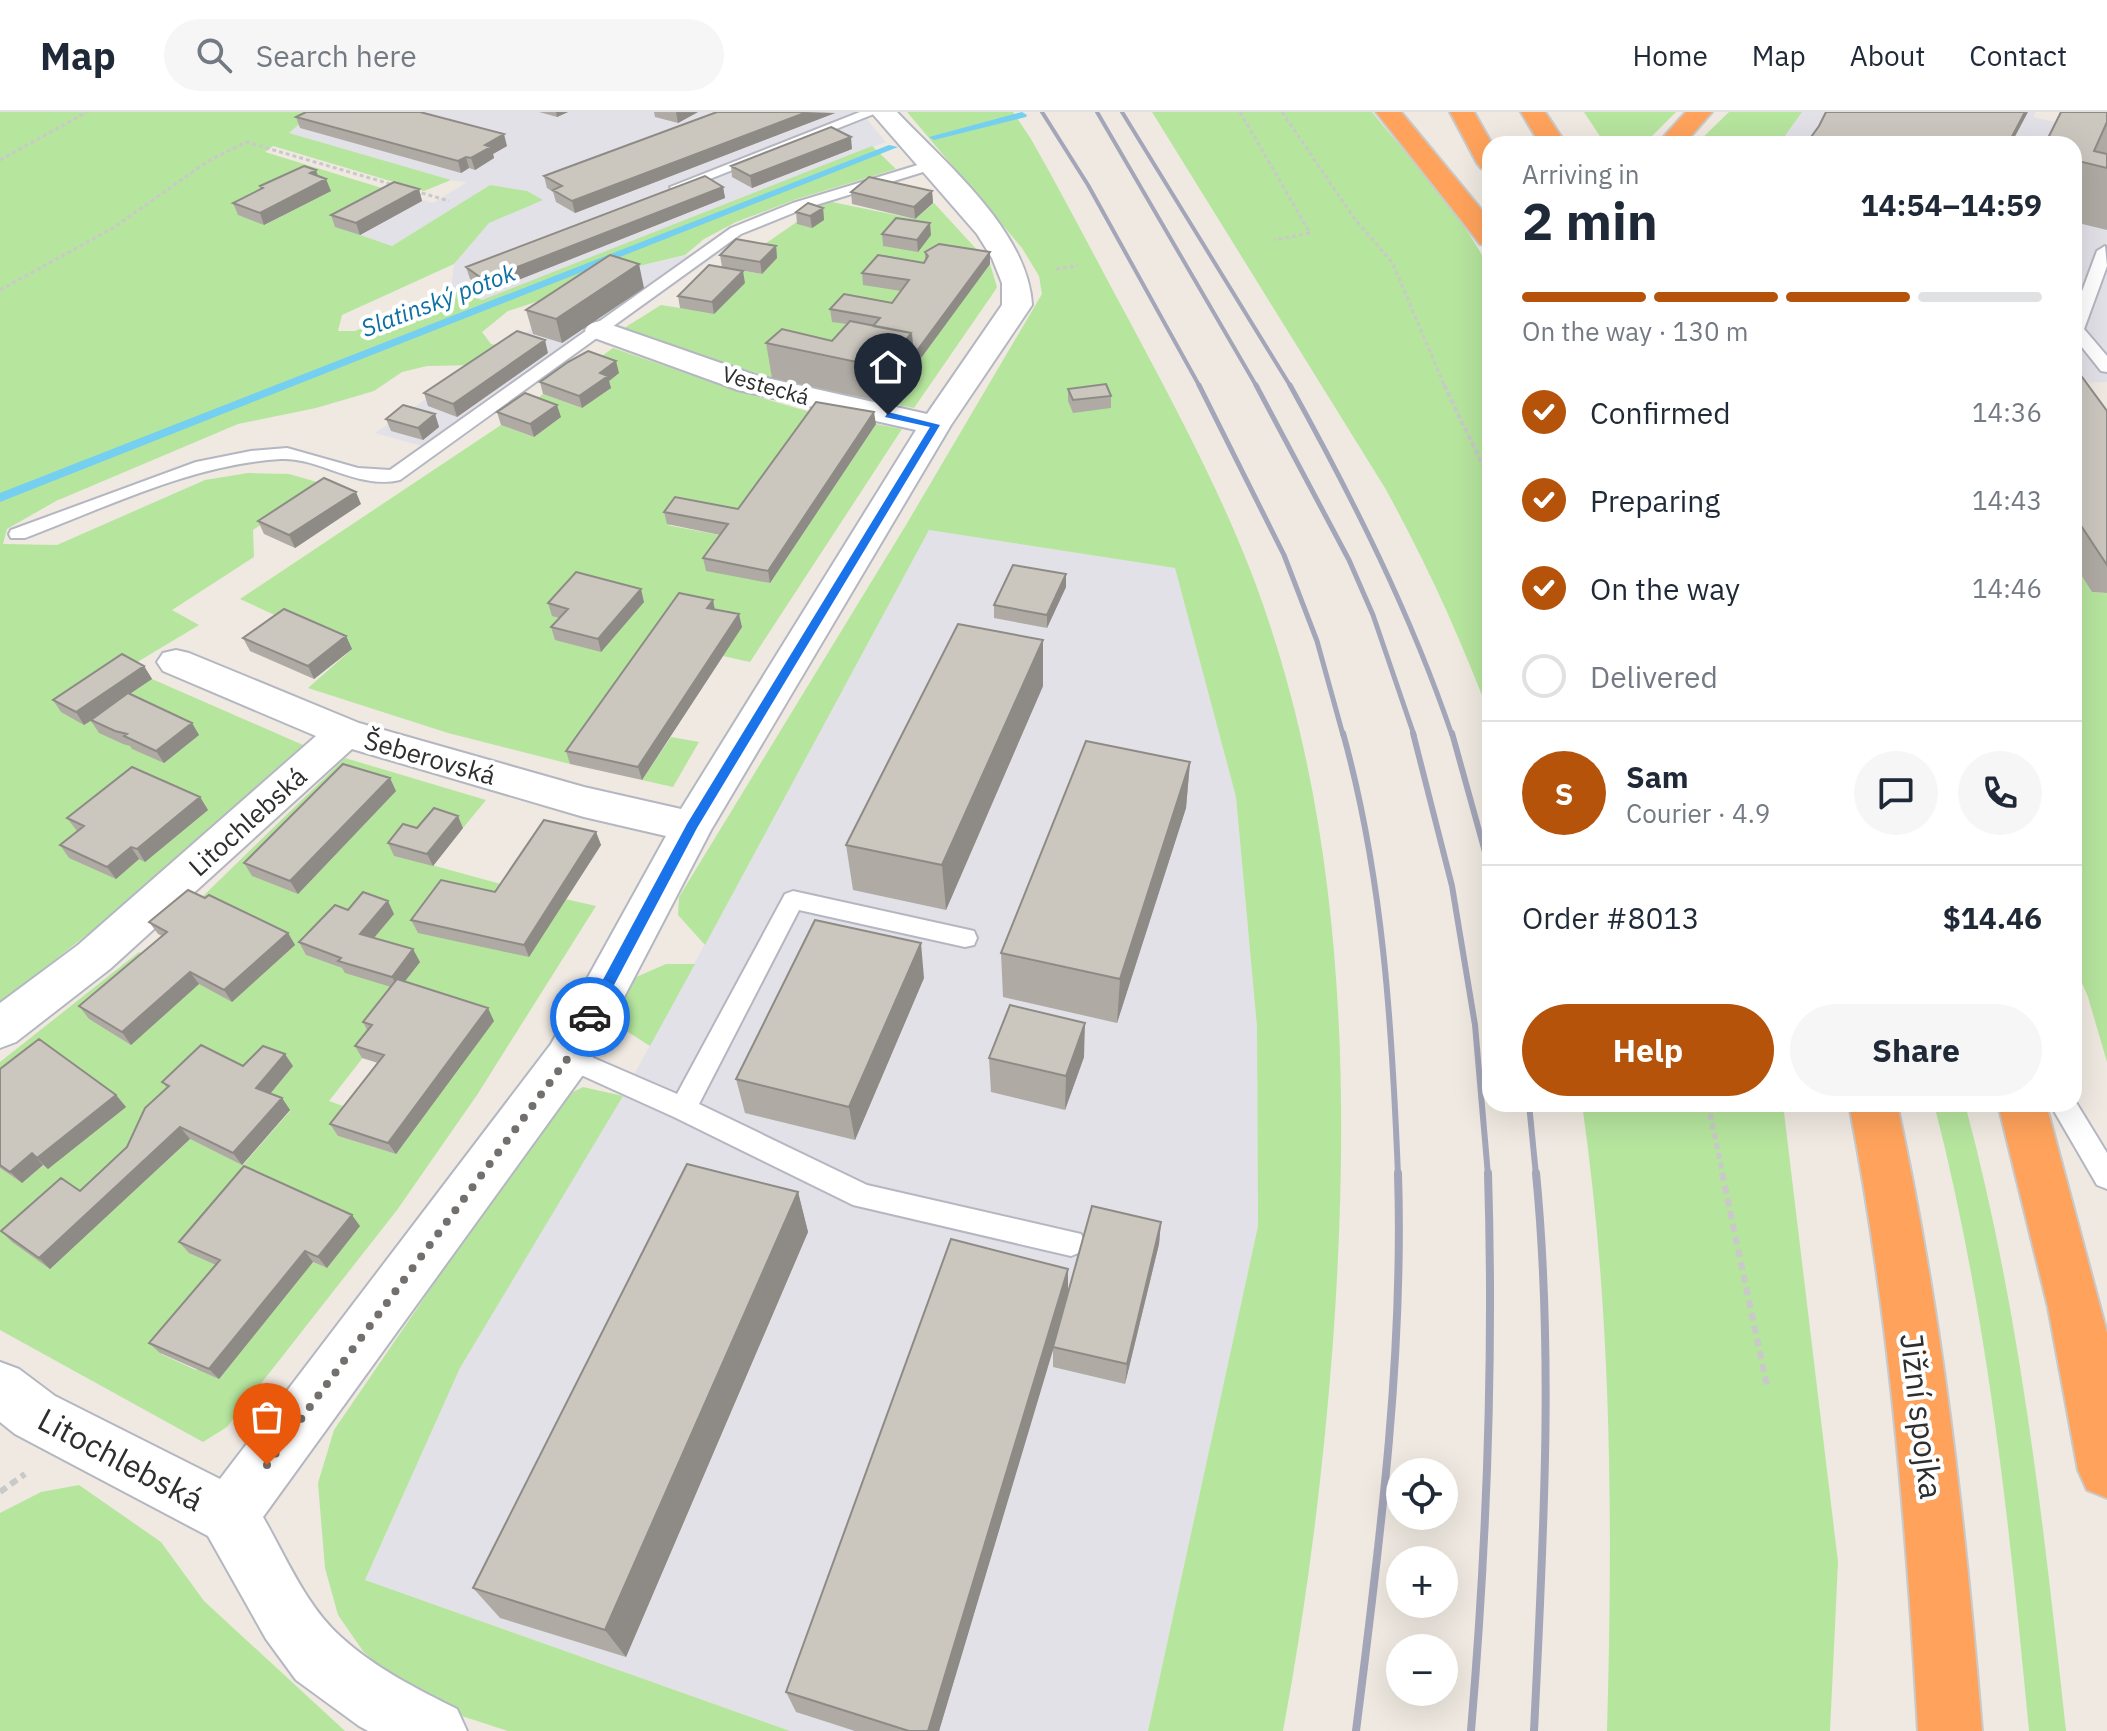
<!DOCTYPE html>
<html lang="en">
<head>
<meta charset="utf-8">
<style>
	:root { --surface:#fff; --page:#f6f6f7; --text:#1f2937; --muted:#747a83; --line:#e0e1e3; --accent:#b45309 }
	body { margin:0; font-family:"IBM Plex Sans",sans-serif; background:var(--page); color:var(--text); height:100vh; display:flex; flex-direction:column; font-size:30px; white-space:nowrap }
	* { box-sizing:border-box; margin:0 }
	p { font-size:26px; color:var(--muted) }
	.icon { flex:none; width:44px; height:44px; fill:none; stroke:currentColor; stroke-width:2; stroke-linecap:round; stroke-linejoin:round }
	.map { position:relative; flex:1; overflow:hidden }
	.sheet { position:absolute; left:1482px; top:24px; width:600px; height:976px; display:flex; flex-direction:column; background:var(--surface); border-radius:24px; box-shadow:0 8px 32px #0002 }
	.sheet>* { flex:none }
	.buttons { position:absolute; left:1386px; top:1346px; display:grid; gap:16px }
	.buttons a { display:grid; place-items:center; width:72px; height:72px; border-radius:50%; background:var(--surface); box-shadow:0 8px 32px #0002; font-size:40px }
	.pin { position:absolute; display:grid; place-items:center; width:68px; height:68px; color:#fff; margin:-82px -34px; border-radius:50% 50% 50% 0; rotate:-45deg; box-shadow:0 0 8px #0007 }
	.pin .icon { rotate:45deg }
	.courier { position:absolute; display:grid; place-items:center; width:80px; height:80px; margin:-40px; border:6px solid #1a73e8; border-radius:50%; background:#fff; color:#222; box-shadow:0 2px 10px #0007 }
	.overview em { font-style:normal; font-weight:800 }
	.overview div { display:flex; flex-direction:column-reverse }
	.overview { display:flex; align-items:center; justify-content:space-between; height:136px; padding:0 40px }
	h1 { font-size:52px; font-weight:800; line-height:60px }
	.bar { display:grid; grid-template-columns:repeat(4,1fr); gap:12px 8px; align-content:center; height:96px; padding:0 40px }
	.bar i { height:10px; border-radius:6px; background:var(--line) }
	.bar .active { background:var(--accent) }
	.bar p { grid-column:span 4 }
	.line { display:flex; align-items:center; gap:20px; padding:0 40px; border-top:2px solid var(--line) }
	.line div { flex:1 }
	.round { display:grid; place-items:center; flex:none; width:84px; height:84px; border-radius:42px; background:var(--page) }
	ol { padding:0 40px; list-style:none }
	li { display:flex; align-items:center; gap:24px; height:88px }
	li p { margin-inline-start:auto }
	li .icon { padding:8px; border-radius:50%; background:var(--accent); color:#fff; stroke-width:4 }
	li:last-child { color:var(--muted) }
	li i { width:44px; height:44px; border:4px solid var(--line); border-radius:50% }
	.button { display:flex; gap:16px; margin-top:auto; padding:16px 40px }
	.button a { flex:1; height:92px; border-radius:48px; background:var(--accent); color:#fff; font-size:32px; font-weight:800; line-height:92px; text-align:center }
	.button a+a { background:var(--page); color:var(--text) }
	header { display:flex; align-items:center; gap:48px; box-sizing:border-box; height:112px; padding:0 40px; background:var(--surface); border-bottom:2px solid var(--line) }
	header strong { font-size:38px }
	nav { display:flex; gap:44px; margin-inline-start:auto; font-size:28px }
	.search { width:560px; height:72px; background:var(--page); display:flex; align-items:center; gap:20px; box-sizing:border-box; padding:0 28px; border-radius:44px; color:var(--muted); font-size:30px }
	.map>svg:first-child { display:block }
</style>
</head>
<body>
<header>
<strong>Map</strong>
<div class="search"><svg class="icon" aria-label="search" viewBox="0 0 24 24"><circle cx="10" cy="10" r="6"/><path d="M15 15l6 6"/></svg>Search here</div>
<nav><a>Home</a><a>Map</a><a>About</a><a>Contact</a></nav>
</header>
<div class="map">
<svg width="2107" height="1619" viewBox="0 0 2107 1619">
	<rect width="100%" height="100%" fill="#efe9e1"/>
	<path fill="#e3e1e8" d="M313 0H861L886 30 482 188 451 178 454 152 489 111 542 88 490 73 392 134 335 115 398 81 433 91 467 70 451 68 288 21Z
		M1776 0H2036L2033 5 2107 22V270L2074 271V32H1756Z
		M731 133 440 339 375 321 618 159Z
		M929 418 1175 456 1236 685 1257 915 1258 1114 1148 1619H790L365 1468 460 1256 629 972Z"/>
	<path fill="#b6e59e" fill-rule="evenodd" d="M0 0H313L289 21 451 68 424 79 273 34 265 40 398 81 337 115 392 134 490 73 527 79 543 88 489 111 454 152 342 203 338 219H355L451 178 482 188 872 34 896 57 797 87 736 110 704 127 685 143 618 159 582 183 539 189 508 199 482 220 491 232 504 234 477 253 427 254 402 260 374 279 316 296 238 312 56 389 7 417 3 432 57 433 205 368 248 361 289 362 324 372 253 418 254 445 172 498 199 513 129 555 84 613 152 567 303 633 94 817 0 891ZM329 79 265 113 239 103Z
		M907 0H1013L1031 27C1068 92 1102 159 1138 225 1181 306 1224 387 1256 473 1345 714 1351 977 1333 1230 1323 1361 1307 1491 1283 1619H1148L1258 1114 1257 915 1236 685 1175 456 929 418 705 833 678 803 679 785 906 413 1042 182 1039 164 1022 136Z
		M1152 0H1372C1413 51 1461 100 1490 158V604C1460 525 1426 450 1385 376Z
		M1584 0H1676L1644 32H1605Z
		M1729 0H1802L1779 32H1696Z
		M827 89 915 107 934 91 990 152 997 175 994 180 914 296 888 291 934 228 910 181 881 219 787 252 772 266 621 218 661 193 680 196 722 155 762 162 777 146 752 141Z
		M613 236 735 278 817 302 740 410 667 413 729 425 770 471 876 312 902 317 750 550 723 544 741 515 599 609 570 652 448 621 308 576 351 538 240 487 501 313 534 325 560 306 533 290 543 282 582 296 610 277 591 252Z
		M2074 452 2092 480 2107 481V950L2088 885 2074 852Z
		M671 625 699 630 673 675 642 668Z
		M345 646 486 688 463 716 439 709 395 743 512 775 596 794 477 983 397 1098 227 1315 203 1330 0 1218V1056L22 1071 43 1053 48 1057 0 977V950L139 840 156 850 89 907 131 932 196 791ZM393 801 367 834 419 850 399 877 307 843ZM379 925 396 1042 338 1024 357 999 329 989ZM293 954 265 988 290 999 243 1053 190 1027 51 1156 90 1090ZM359 1114 327 1156 313 1150 196 1258 161 1242 229 1159Z
		M666 852H695L650 934 620 915 613 898 634 866Z
		M583 975 623 984 460 1256 365 1468 790 1619H508L437 1596 395 1571 363 1539 338 1503 325 1456 318 1371 334 1318 552 999 567 983Z
		M1582 992H1783L1838 1450 1830 1619H1607C1613 1410 1612 1200 1582 992Z
		M1934 992H1965C2020 1197 2043 1408 2066 1619H2029C2009 1408 1987 1197 1934 992Z
		M79 1373 161 1430 204 1489 345 1619H0V1401L41 1380Z"/>
	<g fill="none" stroke-linecap="round" stroke-linejoin="round">
		<path fill="#75cff0" fill-rule="evenodd" d="M1022 0 1027 3 1026 5 934 28 929 25Z
			M889 33 898 35 0 390V381Z"/>
		<g stroke="#b4b7c1" stroke-width="4">
			<path id="lane" d="M860 0H879L682 78H672L670 75Z
				M931 49 936 50V56L803 97 741 122 400 368C359 378 318 345 281 347 192 352 107 395 25 426H11L9 422 11 418 196 350 251 339 287 336 358 356 390 358 731 116 793 91Z
				M2105 134 2107 154 2084 217 2107 244V260L2101 259 2074 225V201L2097 139Z
				M793 779 965 817 974 819 977 826 974 833 965 835 799 798 699 992 867 1073 1081 1122 1085 1131 1081 1140 1071 1144 853 1093 674 1005 559 953 555 946 559 939 568 935 677 982 785 782Z
				M2074 987 2107 1041V1077L2097 1073 2050 992H2074Z"/>
		</g>
		<g stroke="#b4b7c1" stroke-width="4">
			<path id="street" d="M871 0H897C945 51 1028 119 1032 193L951 313 711 718 585 960 263 1405C286 1445 306 1494 341 1525 375 1556 417 1577 457 1597L467 1619H368L359 1614 296 1568 266 1527 208 1424 15 1322 0 1310V1250L19 1257 55 1284 220 1367 551 932 666 724 584 705 352 637 110 857 16 930 0 936V891L78 833 316 624 163 559 157 550 163 541 176 538 189 541 359 611 584 675 681 697 916 318 738 278 589 224 585 218 589 212 600 209 758 264 927 302 1002 193V171L992 146 977 122Z"/>
		</g>
		<g stroke="#c9c9c9" stroke-width="4">
			<path id="highway" d="M1376 0H1401L1490 108V134L1480 132Z
				M1450 0H1474L1492 32 1490 59 1481 56 1477 51Z
				M1521 0H1545L1566 32H1540Z
				M1686 0H1712L1684 32H1657Z
				M1849 992H1897C1942 1199 1965 1408 1982 1619H1918C1906 1408 1889 1199 1849 992Z
				M1998 992H2046L2107 1221V1386L2087 1378 2078 1358 2048 1195Z"/>
		</g>
		<path stroke="#c9c9c9" stroke-width="3" stroke-dasharray="4 3" stroke-linecap="butt" d="M1240 0 1310 121 1274 128
			M1282 0 1354 106 1392 150 1445 275
			M0 48 87 0
			M415 79 449 89
			M1056 157 1078 154
			M0 178 113 116 208 49 246 30 394 73"/>
		<path stroke="#c9c9c9" stroke-width="4" stroke-dasharray="5 3" stroke-linecap="butt" d="M1444 273 1490 368"/>
		<path stroke="#c9c9c9" stroke-width="5" stroke-dasharray="6 4" stroke-linecap="butt" d="M1708 992 1723 1063"/>
		<path stroke="#c9c9c9" stroke-width="6" stroke-dasharray="8 5" stroke-linecap="butt" d="M1722 1061 1767 1274
			M0 1380 25 1362"/>
		<use href="#lane" fill="#fff" fill-rule="evenodd"/>
		<use href="#street" fill="#fff" fill-rule="evenodd"/>
		<use href="#highway" fill="#ffa35c" fill-rule="evenodd"/>
		<path stroke="#a3a6b8" stroke-width="4" d="M1042 0 1088 73 1200 275
			M1097 0 1257 275
			M1122 0 1291 275"/>
		<path stroke="#a3a6b8" stroke-width="5" d="M1199 273 1284 443 1317 529 1343 623
			M1256 273 1349 448 1373 503 1414 623
			M1290 273C1353 387 1410 500 1452 623"/>
		<path stroke="#a3a6b8" stroke-width="6" d="M1343 621C1383 765 1392 914 1398 1063
			M1413 621 1452 774 1475 913 1488 1063
			M1452 621 1490 758
			M1529 992 1536 1063"/>
		<path stroke="#a3a6b8" stroke-width="8" d="M1356 1619C1379 1435 1404 1247 1398 1061
			M1471 1619C1487 1430 1494 1251 1488 1061
			M1534 1619C1543 1434 1554 1246 1536 1061"/>
	</g>
	<path fill="#afaba4" d="M539 0H568L557 5Z
		M654 0H698L678 11 655 5Z
		M717 0 835 1 575 101 556 90 553 80 547 76 544 64Z
		M2107 0V118L2074 110V32Z
		M296 5 507 34 493 42 494 46 475 58 469 56 461 61 300 16Z
		M852 37 752 76 732 65 731 54Z
		M318 64 331 79 264 113 238 103 233 91 261 77 260 74Z
		M723 75 725 86 488 180 470 167 466 155Z
		M419 77 422 89 360 123 335 115 331 103Z
		M932 79 933 91 915 107 852 92 851 80Z
		M823 96 824 108 812 116 797 112 796 100Z
		M882 122 931 123 918 140 883 134Z
		M776 134 777 146 762 162 722 155 720 143Z
		M925 140H990V152L888 291 772 266 766 231 832 229 847 212 832 210 830 197 892 191 901 179 863 173 862 161 924 151 925 148Z
		M745 171 714 202 680 196 678 184Z
		M644 176 562 231 533 222 526 198Z
		M548 241 457 305 428 294 424 281Z
		M2074 254 2107 299V481L2092 480 2074 452Z
		M619 261 609 269 611 276 582 296 543 282 540 270Z
		M1068 277 1111 284V296L1073 301 1068 289Z
		M497 300 561 305 534 325 501 313Z
		M435 302 439 315 423 328 391 319 386 307Z
		M876 312 770 471 706 459 703 446 720 423 667 412 664 400 738 397Z
		M361 392 295 436 264 422 258 409Z
		M1066 475 1047 516 994 506V493Z
		M713 488 715 497 742 515 642 668 570 652 566 639Z
		M644 490 601 540 555 528 551 515 559 506 552 504 548 491Z
		M346 524 352 537 314 567 250 539 243 526Z
		M144 554 152 567 129 582 192 611 199 623 164 651 132 637 130 634 123 632 99 621 91 609 84 613 61 600 53 588Z
		M1043 574 946 798 853 778 846 733Z
		M1190 650 1186 696 1117 911 1003 885 1001 841Z
		M396 679 298 782 252 764 244 751Z
		M200 685 208 698 145 750 139 747 116 767 69 746 60 733 77 719 67 706Z
		M417 716H463L433 754 394 744 388 731Z
		M596 720 601 733 529 845 418 821 411 808 495 780Z
		M205 786 288 821 295 833 232 890 199 872 131 933 89 907 79 894 162 824 158 822 149 810Z
		M348 798 394 802 374 826 420 850 404 870 494 909 396 1042 338 1024 330 1012 378 951 362 946 355 934 367 918 363 910 391 875 345 861 342 856 306 843 299 830Z
		M924 866 855 1028 745 1001 736 967Z
		M1084 945 1065 998 991 980 989 946Z
		M243 954H293L270 982 282 986 290 998 242 1053 190 1027 50 1157 12 1130 1 1119 80 1079 127 1035 167 976 162 970Z
		M0 957 116 983 126 995 48 1057 43 1053 22 1071 0 1056Z
		M798 1080 808 1120 626 1545 500 1506 473 1476Z
		M1161 1110 1159 1132 1125 1272 1053 1255V1236L939 1619H855L796 1600 786 1580 1068 1181Z
		M360 1114 327 1156 313 1150 219 1267 160 1241 149 1231 216 1153 189 1141 179 1130Z"/>
	<path fill="#8e8b86" d="M556 0H568L557 5Z
		M676 0H698L678 11Z
		M807 0 835 1 575 101 572 89Z
		M2025 0H2028L2011 32H2008Z
		M504 22 507 34 493 42 494 46 475 58 471 46 485 33Z
		M851 25 852 37 752 76 750 64Z
		M466 45 469 56 461 61 458 49Z
		M316 58 320 70 326 67 331 79 264 113 260 101 310 61Z
		M723 75 725 86 488 180 484 168Z
		M419 77 422 89 360 123 356 111Z
		M932 79 933 91 915 107 914 95Z
		M823 96 824 108 812 116 810 104Z
		M930 111 931 123 918 140 917 128Z
		M776 134 777 146 762 162 760 150Z
		M990 140V152L888 291 885 256 911 221Z
		M639 152 644 176 562 231 556 207Z
		M743 159 745 171 714 202 712 190Z
		M545 228 548 241 457 305 453 292Z
		M616 249 619 261 609 269 611 276 582 296 579 284 600 261Z
		M557 293 561 305 534 325 530 312Z
		M874 300 876 312 770 471 768 459Z
		M435 302 439 315 423 328 418 316Z
		M356 380 361 392 295 436 289 423Z
		M1066 462V475L1047 516V503Z
		M641 477 644 490 601 540 598 527Z
		M713 488 715 500 707 496Z
		M739 502 742 515 642 668 638 655Z
		M346 524 352 537 314 567 308 554Z
		M1043 528V574L946 798 942 753Z
		M144 554 152 567 84 613 76 600Z
		M192 611 199 623 164 651 156 639Z
		M1190 650 1186 696 1117 911 1120 867Z
		M390 666 396 679 298 782 290 769Z
		M200 685 208 698 145 750 137 737Z
		M458 704 463 716 433 754 427 742Z
		M596 720 601 733 529 845 524 833Z
		M131 735 139 747 116 767 107 755Z
		M388 789 394 802 367 834 360 822Z
		M288 821 295 833 232 890 224 878Z
		M921 831 924 866 855 1028 849 995Z
		M413 837 420 850 399 877 392 865Z
		M190 860 199 872 131 933 122 920Z
		M488 896 494 909 396 1042 388 1031Z
		M1085 911 1084 945 1065 998 1066 964Z
		M285 942 293 954 265 988 256 976Z
		M116 983 126 995 48 1057 37 1046Z
		M282 986 290 998 242 1053 233 1041Z
		M180 1015 190 1027 50 1157 39 1146Z
		M32 1041 43 1053 22 1071 10 1060Z
		M798 1080 808 1120 626 1545 605 1518Z
		M352 1103 360 1114 327 1156 318 1145Z
		M1161 1110 1159 1132 1125 1272 1127 1252Z
		M305 1139 313 1150 219 1267 209 1257Z
		M1068 1157V1188L939 1619H928Z"/>
	<path fill="#cbc7bf" stroke="#8e8b86" stroke-width="2" d="M306 0H420L504 22 485 33 491 35 471 46 466 45 458 49 296 5Z
		M717 0H807L572 89 553 78 562 74 544 64Z
		M1826 0H2025L2008 32H1806L1819 14Z
		M2061 0H2107V10L2094 39 2107 42V56L2074 48V32H2045Z
		M831 15 851 25 750 64 731 54Z
		M304 54 316 58 310 61 326 67 260 101 233 91 263 76 260 74Z
		M705 64 723 75 484 168 466 155Z
		M869 65 932 79 914 95 851 80Z
		M394 70 419 77 356 111 331 103Z
		M808 91 823 96 810 104 796 100Z
		M896 106 930 111 917 128 882 122Z
		M736 127 776 134 760 150 720 143Z
		M939 132 990 140 913 244 911 221 873 214 880 206 830 197 844 182 892 191 909 168 862 161 878 143 924 151 928 144 925 140Z
		M610 143 639 152 556 207 526 198Z
		M709 153 743 159 712 190 678 184Z
		M850 209 911 221 885 256 766 231 782 217 832 229Z
		M517 219 545 228 453 292 424 281Z
		M588 239 616 249 600 261 608 264 579 284 540 270 568 250Z
		M2074 254 2107 299V453L2074 403Z
		M1106 272 1111 284 1073 288 1068 277Z
		M525 281 557 293 530 312 497 300Z
		M816 290 874 300 768 459 703 446 728 412 664 400 675 385 738 397Z
		M403 293 435 302 418 316 386 307Z
		M324 366 356 380 289 423 258 409Z
		M1013 453 1066 462 1047 503 994 493Z
		M576 460 641 477 598 527 551 515 568 497 548 491Z
		M679 481 713 488 707 496 739 502 638 655 566 639Z
		M284 497 346 524 308 554 243 526Z
		M958 512 1043 528 942 753 846 733Z
		M122 542 144 554 76 600 53 588Z
		M128 581 192 611 156 639 124 624 127 622 115 619 91 608Z
		M1086 629 1190 650 1120 867 1001 841Z
		M343 652 390 666 290 769 244 751Z
		M132 655 200 685 137 737 131 735 107 755 60 733 84 714 67 706Z
		M434 696 458 704 427 742 388 731 403 712 417 716Z
		M544 708 596 720 524 833 411 808 441 768 495 780Z
		M188 778 205 786 209 783 288 821 224 878 190 860 122 920 79 894 167 820 149 810Z
		M363 780 388 789 360 822 413 837 392 865 338 849 341 846 299 830 335 793 348 798Z
		M815 808 921 831 849 995 736 967Z
		M397 867 488 896 388 1031 330 1012 384 943 355 934 372 913 363 910Z
		M1010 893 1085 911 1066 964 989 946Z
		M39 927 116 983 37 1046 32 1041 10 1060 0 1053V957Z
		M201 933 243 954 263 934 285 942 256 976 282 986 233 1041 180 1015 39 1146 1 1119 61 1066 80 1079 127 1035 145 996 169 974 162 970Z
		M687 1052 798 1080 605 1518 473 1476Z
		M244 1054 352 1103 318 1145 305 1139 209 1257 149 1231 220 1148 179 1130Z
		M1092 1094 1161 1110 1127 1252 1053 1235Z
		M951 1127 1068 1157 928 1619H909L786 1580Z"/>
	<path fill="#1a73e8" d="M888 300 940 313 697 716 595 909H585V901L687 712 930 315 885 305Z"/>
	<g fill="none" stroke-linecap="round" stroke-linejoin="round">
		<path stroke="#726f6d" stroke-width="8" stroke-dasharray="0 14.4" d="M267 1353 568 946 590 905"/>
	</g>
	<g text-anchor="middle" dominant-baseline="central" stroke-width="8" stroke-linejoin="round" paint-order="stroke">
		<g font-size="22" fill="#2e2e2e" stroke="#fff">
			<text transform="translate(766 273) rotate(16)">Vestecká</text>
		</g>
		<g font-size="24" font-style="italic" fill="#0d6fa3" stroke="#fff">
			<text transform="translate(438 188) rotate(-21)">Slatinský potok</text>
		</g>
		<g font-size="26" fill="#2e2e2e" stroke="#fff">
			<text transform="translate(430 645) rotate(16)">Šeberovská</text>
			<text transform="translate(247 709) rotate(-42)">Litochlebská</text>
		</g>
		<g font-size="32" fill="#2e2e2e" stroke="#fff">
			<text transform="translate(1922 1304) rotate(83)">Jižní spojka</text>
			<text transform="translate(121 1347) rotate(28)">Litochlebská</text>
		</g>
	</g>
</svg>
<div class="buttons">
<a><svg class="icon" aria-label="locate" viewBox="0 0 24 24"><circle cx="12" cy="12" r="6"/><path d="M12 2v4M12 18v4M2 12h4M18 12h4"/></svg></a>
<a>+</a>
<a>−</a>
</div>
<div class="pin" style="left:267px;top:1353px;background:#ea580c"><svg class="icon" aria-label="bag" viewBox="0 0 24 24"><path d="M5 8h14l-1 12H6zM9 8a3 3 0 0 1 6 0"/></svg></div>
<div class="pin" style="left:888px;top:303px;background:#1f2937"><svg class="icon" aria-label="home" viewBox="0 0 24 24"><path d="M3 11l9-7 9 7M6 9v11h12V9"/></svg></div>
<div class="courier" style="left:590px;top:905px"><svg class="icon" aria-label="car" viewBox="0 0 24 24"><path d="M5 17H2v-5l4-1 3-4h7l3 4 3 1v5h-3M9 17h6M6 11h13"/><circle cx="7" cy="17" r="2"/><circle cx="17" cy="17" r="2"/></svg></div>
<section class="sheet">
<div class="overview"><div><h1>2 min</h1><p>Arriving in</p></div><em>14:54–14:59</em></div>
<div class="bar"><i class="active"></i><i class="active"></i><i class="active"></i><i></i><p>On the way · 130 m</p></div>
<ol>
<li><svg class="icon" aria-label="check" viewBox="0 0 24 24"><path d="M5 12l5 5 9-10"/></svg>Confirmed<p>14:36</p></li>
<li><svg class="icon" aria-label="check" viewBox="0 0 24 24"><path d="M5 12l5 5 9-10"/></svg>Preparing<p>14:43</p></li>
<li><svg class="icon" aria-label="check" viewBox="0 0 24 24"><path d="M5 12l5 5 9-10"/></svg>On the way<p>14:46</p></li>
<li><i></i>Delivered</li>
</ol>
<div class="line" style="height:144px"><b class="round" style="background:var(--accent);color:#fff">S</b><div><b>Sam</b><p>Courier · 4.9</p></div><a class="round"><svg class="icon" aria-label="chat" viewBox="0 0 24 24"><path d="M4 5h16v11H9l-5 4z"/></svg></a><a class="round"><svg class="icon" aria-label="phone" viewBox="0 0 24 24"><path d="M5 4h4l2 5-3 2q2 4 5 5l2-3 5 2v4C11 20 4 13 5 4z"/></svg></a></div>
<div class="line" style="height:104px"><div>Order #8013</div><b>$14.46</b></div>
<div class="button"><a>Help</a><a>Share</a></div>
</section>
</div>
</body>
</html>
